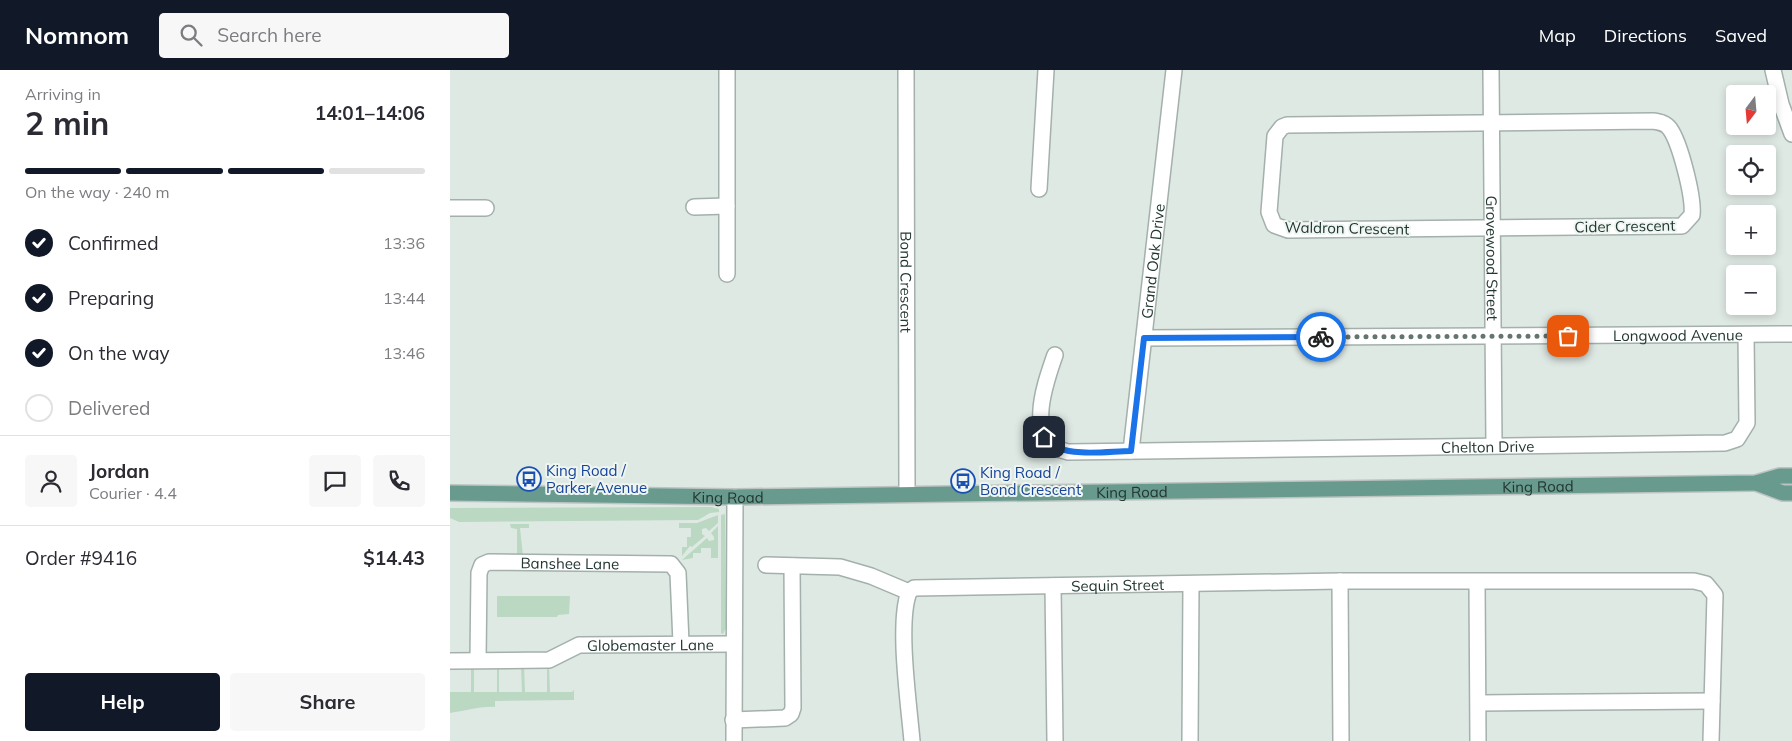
<!DOCTYPE html>
<html lang="en">
<head>
<meta charset="utf-8">
<style>
	:root { --surface:#fff; --page:#f7f7f7; --text:#2b2b33; --muted:#7c7c81; --line:#e1e1e2; --accent:#111827 }
	body { margin:0; font-family:Mulish,sans-serif; background:var(--page); color:var(--text); height:100vh; display:flex; flex-direction:column; font-size:19px; white-space:nowrap }
	* { box-sizing:border-box; margin:0 }
	p { font-size:16px; color:var(--muted) }
	.icon { flex:none; width:28px; height:28px; fill:none; stroke:currentColor; stroke-width:2; stroke-linecap:round; stroke-linejoin:round }
	.map { position:relative; flex:1; overflow:hidden }
	.sheet { display:flex; flex-direction:column; background:var(--surface); width:450px }
	.sheet>* { flex:none }
	.needle { width:32px; rotate:196deg }
	.tools { position:absolute; left:1276px; top:15px; display:grid; gap:10px }
	.tools a { display:grid; place-items:center; width:50px; height:50px; border-radius:5px; background:var(--surface); box-shadow:0 2px 8px #0003; font-size:25px }
	.pin { position:absolute; display:grid; place-items:center; width:42px; height:42px; color:#fff; margin:-21px; border-radius:10px; box-shadow:0 2px 8px #0006 }
	.courier { position:absolute; display:grid; place-items:center; width:50px; height:50px; margin:-25px; border:4px solid #1a73e8; border-radius:50%; background:#fff; color:#222; box-shadow:0 1px 6px #0007 }
	.headline em { font-style:normal; font-weight:700 }
	.headline div { display:flex; flex-direction:column-reverse }
	.headline { display:flex; align-items:center; justify-content:space-between; height:85px; padding:0 25px }
	h1 { font-size:32px; font-weight:700; line-height:38px }
	.bar { display:grid; grid-template-columns:repeat(4,1fr); gap:8px 5px; align-content:center; height:60px; padding:0 25px }
	.bar i { height:6px; border-radius:4px; background:var(--line) }
	.bar .current { background:var(--accent) }
	.bar p { grid-column:span 4 }
	.line { display:flex; align-items:center; gap:12px; padding:0 25px; border-top:1px solid var(--line) }
	.line div { flex:1 }
	.round { display:grid; place-items:center; flex:none; width:52px; height:52px; border-radius:5px; background:var(--page) }
	ol { padding:0 25px; list-style:none }
	li { display:flex; align-items:center; gap:15px; height:55px }
	li p { margin-inline-start:auto }
	li .icon { padding:5px; border-radius:50%; background:var(--accent); color:#fff; stroke-width:4 }
	li:last-child { color:var(--muted) }
	li i { width:28px; height:28px; border:2px solid var(--line); border-radius:50% }
	.action { display:flex; gap:10px; margin-top:auto; padding:10px 25px }
	.action a { flex:1; height:58px; border-radius:5px; background:var(--accent); color:#fff; font-size:20px; font-weight:700; line-height:58px; text-align:center }
	.action a+a { background:var(--page); color:var(--text) }
	header { display:flex; align-items:center; gap:30px; box-sizing:border-box; height:70px; padding:0 25px; background:var(--accent); color:#fff }
	header strong { font-size:24px }
	nav { display:flex; gap:28px; margin-inline-start:auto; font-size:18px }
	.search { width:350px; height:45px; background:var(--page); display:flex; align-items:center; gap:12px; box-sizing:border-box; padding:0 18px; border-radius:5px; color:var(--muted); font-size:19px }
	main { display:flex; flex:1; min-height:0 }
	.map>svg:first-child { display:block }
</style>
</head>
<body>
<header>
<strong>Nomnom</strong>
<div class="search"><svg class="icon" aria-label="search" viewBox="0 0 24 24"><circle cx="10" cy="10" r="6"/><path d="M15 15l6 6"/></svg>Search here</div>
<nav><a>Map</a><a>Directions</a><a>Saved</a></nav>
</header>
<main>
<section class="sheet">
<div class="headline"><div><h1>2 min</h1><p>Arriving in</p></div><em>14:01–14:06</em></div>
<div class="bar"><i class="current"></i><i class="current"></i><i class="current"></i><i></i><p>On the way · 240 m</p></div>
<ol>
<li><svg class="icon" aria-label="check" viewBox="0 0 24 24"><path d="M5 12l5 5 9-10"/></svg>Confirmed<p>13:36</p></li>
<li><svg class="icon" aria-label="check" viewBox="0 0 24 24"><path d="M5 12l5 5 9-10"/></svg>Preparing<p>13:44</p></li>
<li><svg class="icon" aria-label="check" viewBox="0 0 24 24"><path d="M5 12l5 5 9-10"/></svg>On the way<p>13:46</p></li>
<li><i></i>Delivered</li>
</ol>
<div class="line" style="height:90px"><a class="round"><svg class="icon" aria-label="person" viewBox="0 0 24 24"><circle cx="12" cy="8" r="4"/><path d="M4 21q1-7 8-7t8 7"/></svg></a><div><b>Jordan</b><p>Courier · 4.4</p></div><a class="round"><svg class="icon" aria-label="chat" viewBox="0 0 24 24"><path d="M4 5h16v11H9l-5 4z"/></svg></a><a class="round"><svg class="icon" aria-label="phone" viewBox="0 0 24 24"><path d="M5 4h4l2 5-3 2q2 4 5 5l2-3 5 2v4C11 20 4 13 5 4z"/></svg></a></div>
<div class="line" style="height:65px"><div>Order #9416</div><b>$14.43</b></div>
<div class="action"><a>Help</a><a>Share</a></div>
</section>
<div class="map">
<svg width="1342" height="671" viewBox="0 0 1342 671">
	<rect width="100%" height="100%" fill="#dfe9e4"/>
	<path fill="#bad8c2" d="M261 437 269 439V442L260 443 248 450 9 452 0 448V438Z
		M275 444 276 558 273 564 271 563V445Z
		M268 445V453L259 461 256 458 252 459V464L255 466 242 477 240 476 232 486V477H237V467H241V458H229V453H247Z
		M60 454H79V458H70L73 486H67V459L61 458Z
		M268 456V488H261V478H251V483H243V488L232 490 257 468 259 471 264 470V467L261 463Z
		M47 526H120L119 544 108 545 107 547H47Z
		M49 595V622H72L71 596H74L75 622H97V595H99L100 622H122L124 620V630L45 631V637C30 636 15 641 0 643V622H21V596H24V622H47V596Z"/>
	<g fill="none" stroke-linecap="round" stroke-linejoin="round">
		<g stroke="#a3b0ab" stroke-width="18">
			<g id="minor">
				<path d="M277 0V204"/>
				<path id="s1" d="M456 0 457 424"/>
				<path id="s2" d="M1041 0 1044 374"/>
				<path d="M1323 0 1331 34 1342 64"/>
				<path d="M1203 51C1210 52 1216 53 1220 59 1230 73 1244 127 1242 145L1232 156 838 160 824 155 819 142 825 66 832 57 837 55Z"/>
				<path d="M589 119 596 0"/>
				<path d="M244 137 277 136"/>
				<path d="M0 138H36"/>
				<path id="s3" d="M694 268 1342 264"/>
				<path id="s4" d="M605 285C595 314 573 372 618 382L1275 373 1287 369 1297 353 1296 265"/>
				<path id="s5" d="M681 381 724 0"/>
				<path d="M316 495 390 497 421 506 459 522"/>
				<path d="M890 511 891 671"/>
				<path d="M1027 512 1028 671"/>
				<path d="M603 516 605 671"/>
				<path id="s6" d="M28 590 29 503 32 495 39 492 221 494 228 503 231 573"/>
				<path id="s7" d="M0 591 99 590 129 575 283 574"/>
				<path d="M1030 633 1262 631"/>
				<path d="M283 650 335 648 341 644 343 638 342 496"/>
				<path d="M284 671 285 427"/>
				<path id="s8" d="M462 671C459 635 447 553 459 522L464 518 890 511H1244L1256 514 1265 525 1261 671"/>
				<path d="M740 671 741 515"/>
			</g>
		</g>
		<g stroke="#bdc3c1" stroke-width="18">
			<g id="major">
				<path d="M1306 413 1333 423H1342"/>
				<path id="s9" d="M0 423 285 427 1306 413 1330 406H1342"/>
			</g>
		</g>
		<use href="#minor" stroke="#fff" stroke-width="15"/>
		<use href="#major" stroke="#689a8d" stroke-width="15"/>
	</g>
	<g fill="none" stroke-linecap="round" stroke-linejoin="round">
		<path stroke="#647570" stroke-width="5" stroke-dasharray="0 9" d="M871 267 1118 266"/>
		<path stroke="#1a73e8" stroke-width="6" d="M594 367C610 390 656 381 681 381L694 268 871 267"/>
	</g>
	<defs>
		<g id="bus-ring" transform="scale(1.25)"><circle r="9.5" fill="#eff6f2" stroke="#1a4fb4" stroke-width="1.5"/><path d="M-5-6H5V4H4V6H2V4H-2V6H-4V4H-5ZM-3.5-4V0h7V-4ZM-3.5 1.2v1.5H-2V1.2ZM2 1.2v1.5H3.5V1.2Z" fill="#1a4fb4"/></g>
	</defs>
	<g fill-rule="evenodd">
		<use href="#bus-ring" x="79" y="409"/>
		<use href="#bus-ring" x="513" y="411"/>
	</g>
	<g text-anchor="middle" dominant-baseline="central" stroke-width="4" stroke-linejoin="round" paint-order="stroke">
		<g font-size="15" fill="#223731" stroke="#eff6f2">
			<text transform="translate(1175 156) rotate(-1)">Cider Crescent</text>
			<text transform="translate(897 158) rotate(1)">Waldron Crescent</text>
			<text stroke="none"><textPath href="#s2" startOffset="188">Grovewood Street</textPath></text>
			<text stroke="none"><textPath href="#s5" startOffset="191">Grand Oak Drive</textPath></text>
			<text stroke="none"><textPath href="#s1" startOffset="212">Bond Crescent</textPath></text>
			<text stroke="none"><textPath href="#s3" startOffset="534">Longwood Avenue</textPath></text>
			<text stroke="none"><textPath href="#s4" startOffset="532">Chelton Drive</textPath></text>
			<text stroke="none"><textPath href="#s9" startOffset="1088">King Road</textPath></text>
			<text stroke="none"><textPath href="#s9" startOffset="682">King Road</textPath></text>
			<text stroke="none"><textPath href="#s9" startOffset="278">King Road</textPath></text>
			<text stroke="none"><textPath href="#s6" startOffset="184">Banshee Lane</textPath></text>
			<text stroke="none"><textPath href="#s8" startOffset="360">Sequin Street</textPath></text>
			<text stroke="none"><textPath href="#s7" startOffset="204">Globemaster Lane</textPath></text>
		</g>
		<g font-size="15" fill="#164399" stroke="#eff6f2" text-anchor="start">
			<text x="96" y="400">King Road /<tspan x="96" dy="17">Parker Avenue</tspan></text>
			<text x="530" y="402">King Road /<tspan x="530" dy="17">Bond Crescent</tspan></text>
		</g>
	</g>
</svg>
<div class="tools">
<a><svg class="needle" viewBox="-14 -14 28 28"><path d="M0-13l5 13h-10z" fill="#e53935"/><path d="M0 13l5-13h-10z" fill="#7c7c81"/></svg></a>
<a><svg class="icon" aria-label="locate" viewBox="0 0 24 24"><circle cx="12" cy="12" r="6"/><path d="M12 2v4M12 18v4M2 12h4M18 12h4"/></svg></a>
<a>+</a>
<a>−</a>
</div>
<div class="pin" style="left:1118px;top:266px;background:#ea580c"><svg class="icon" aria-label="bag" viewBox="0 0 24 24"><path d="M5 8h14l-1 12H6zM9 8a3 3 0 0 1 6 0"/></svg></div>
<div class="pin" style="left:594px;top:367px;background:#1f2937"><svg class="icon" aria-label="home" viewBox="0 0 24 24"><path d="M3 11l9-7 9 7M6 9v11h12V9"/></svg></div>
<div class="courier" style="left:871px;top:267px"><svg class="icon" aria-label="bike" viewBox="0 0 24 24"><circle cx="6" cy="16" r="4"/><circle cx="18" cy="16" r="4"/><path d="M6 16l4-8h5l3 8M10 8l3 8H6M13 5h3"/></svg></div>
</div>
</main>
</body>
</html>
